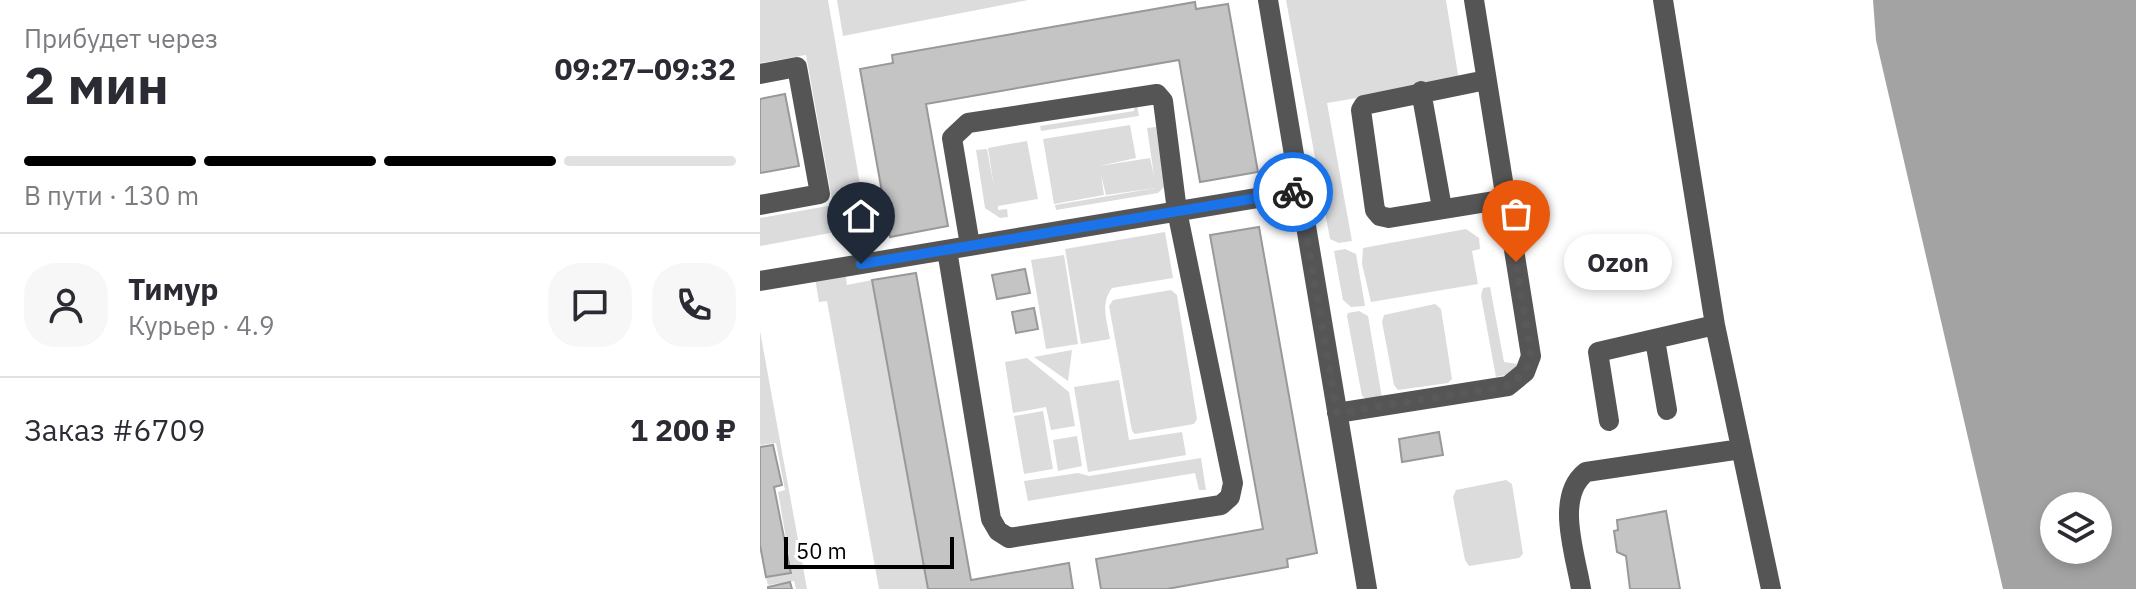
<!DOCTYPE html>
<html lang="ru">
<head>
<meta charset="utf-8">
<style>
	:root { --surface:#fff; --page:#f7f7f7; --text:#2b2b33; --muted:#7c7c81; --line:#e1e1e2; --accent:#000 }
	body { margin:0; font-family:"IBM Plex Sans",sans-serif; background:var(--page); color:var(--text); height:100vh; display:flex; flex-direction:column; font-size:30px; white-space:nowrap }
	* { box-sizing:border-box; margin:0 }
	p { font-size:26px; color:var(--muted) }
	.icon { flex:none; width:44px; height:44px; fill:none; stroke:currentColor; stroke-width:2; stroke-linecap:round; stroke-linejoin:round }
	.map { position:relative; flex:1; overflow:hidden }
	.side { display:flex; flex-direction:column; background:var(--surface); width:760px }
	.side>* { flex:none }
	.tools { position:absolute; left:1280px; top:492px; display:grid; gap:16px }
	.tools a { display:grid; place-items:center; width:72px; height:72px; border-radius:50%; background:var(--surface); box-shadow:0 4px 12px #0003; font-size:40px }
	.scale { position:absolute; left:24px; bottom:20px; width:170px; box-sizing:border-box; padding-left:8px; border:4px solid #000; border-top:0; font-size:22px; line-height:28px; white-space:nowrap; color:#000; -webkit-text-stroke:6px #fff; paint-order:stroke }
	.pin { position:absolute; display:grid; place-items:center; width:68px; height:68px; color:#fff; margin:-82px -34px; border-radius:50% 50% 50% 0; rotate:-45deg; box-shadow:0 0 8px #0007 }
	.pin .icon { rotate:45deg }
	.courier { position:absolute; display:grid; place-items:center; width:80px; height:80px; margin:-40px; border:6px solid #1a73e8; border-radius:50%; background:#fff; color:#222; box-shadow:0 2px 10px #0007 }
	.bubble { position:absolute; height:56px; border-radius:28px; background:var(--surface); box-shadow:0 4px 12px #0003; font-size:26px; font-weight:700; line-height:56px; text-align:center }
	.overview em { font-style:normal; font-weight:700 }
	.overview div { display:flex; flex-direction:column-reverse }
	.overview { display:flex; align-items:center; justify-content:space-between; height:136px; padding:0 24px }
	h1 { font-size:52px; font-weight:700; line-height:60px }
	.bar { display:grid; grid-template-columns:repeat(4,1fr); gap:12px 8px; align-content:center; height:96px; padding:0 24px }
	.bar i { height:10px; border-radius:6px; background:var(--line) }
	.bar .selected { background:var(--accent) }
	.bar p { grid-column:span 4 }
	.line { display:flex; align-items:center; gap:20px; padding:0 24px; border-top:2px solid var(--line) }
	.line div { flex:1 }
	.round { display:grid; place-items:center; flex:none; width:84px; height:84px; border-radius:32px; background:var(--page) }
	main { display:flex; flex:1; min-height:0 }
	.map>svg:first-child { display:block }
</style>
</head>
<body>
<main>
<section class="side">
<div class="overview"><div><h1>2 мин</h1><p>Прибудет через</p></div><em>09:27–09:32</em></div>
<div class="bar"><i class="selected"></i><i class="selected"></i><i class="selected"></i><i></i><p>В пути · 130 m</p></div>
<div class="line" style="height:144px"><a class="round"><svg class="icon" aria-label="person" viewBox="0 0 24 24"><circle cx="12" cy="8" r="4"/><path d="M4 21q1-7 8-7t8 7"/></svg></a><div><b>Тимур</b><p>Курьер · 4.9</p></div><a class="round"><svg class="icon" aria-label="chat" viewBox="0 0 24 24"><path d="M4 5h16v11H9l-5 4z"/></svg></a><a class="round"><svg class="icon" aria-label="phone" viewBox="0 0 24 24"><path d="M5 4h4l2 5-3 2q2 4 5 5l2-3 5 2v4C11 20 4 13 5 4z"/></svg></a></div>
<div class="line" style="height:104px"><div>Заказ #6709</div><b>1 200 ₽</b></div>
</section>
<div class="map">
<svg width="1376" height="589" viewBox="0 0 1376 589">
	<rect width="100%" height="100%" fill="#fff"/>
	<path fill="#dcdcdc" d="M0 0H68L106 219 102 227 0 246V218L73 205 46 55 0 63Z
		M77 0H268L83 36Z
		M526 0H686L699 81 567 103 592 241 579 243 570 239Z
		M376 101 379 116 281 131 280 126 374 111Z
		M370 125 376 158 339 166 390 158 394 176 387 128 396 127 405 186 398 193 296 210 295 205 396 188 346 195 341 175 344 195 294 204 283 139Z
		M267 141 278 199 238 206V210L247 209 248 217 240 218 225 208 216 150 227 149 234 187 228 148Z
		M706 229 719 238 720 249 712 251 718 284 611 302 602 264 603 248Z
		M405 232 413 278 352 288C340 304 347 321 350 339L321 344 305 249Z
		M585 249 596 254 605 306 591 307 583 300 574 251Z
		M304 255 318 344 286 349 271 260Z
		M85 272 87 285 112 280 168 589H119L67 301 59 302 55 278Z
		M730 287 744 362 758 364 755 373 736 377 721 296 723 288Z
		M411 290 417 295 437 419 434 424 375 434 372 431 349 306 353 300Z
		M675 304 681 309 692 379 688 383 638 390 634 385 622 322 624 315Z
		M599 311 608 316 622 398 610 402 602 396 587 316 588 313Z
		M0 331 47 589H36L34 581 8 585 6 578 32 573 18 492 25 490 16 443 0 445Z
		M312 350 308 381 274 357Z
		M267 358 309 392 315 426 291 430 286 407 253 413 245 362Z
		M359 380 369 440 422 432 426 455 328 472 314 387Z
		M283 411 293 469 264 474 254 416Z
		M317 436 322 466 298 471 293 440Z
		M441 458 446 490H439L435 473 268 501 264 481 318 473 329 476Z
		M746 480 752 484 763 554 759 558 709 566 705 560 693 497 696 490Z"/>
	<path fill="#a3a3a3" fill-rule="evenodd" d="M1113 0H1376V589H1243L1116 40ZM1294 506H1338V550H1294Z"/>
	<path fill="#c4c4c4" stroke="#999" stroke-width="2" d="M435 2 436 9 468 4 498 172 440 182 419 60 166 104 188 226 130 237 100 69 133 63 132 55Z
		M25 94 39 166 0 173V99Z
		M499 227 557 553 527 559 528 567 407 589H341L336 559 503 529 450 235Z
		M265 269 270 293 237 299 232 275Z
		M156 273 211 580 309 563 313 589H168L112 280Z
		M274 308 278 329 256 333 252 312Z
		M679 432 683 455 642 462 639 439Z
		M13 445 22 485 14 487 31 573 6 577 0 545V447Z
		M906 511 920 589H870L866 556 857 552 854 531 858 530 857 520Z
		M30 582 32 589H8V587Z"/>
	<g fill="none" stroke-linecap="round" stroke-linejoin="round">
		<path stroke="#555" stroke-width="20" d="M508 0 607 589
			M903 0 955 325 1011 589
			M0 74 37 67 60 194 0 205
			M726 80 604 105 601 110 615 210 620 216 629 218 746 199
			M661 91 682 208
			M187 250 231 519 238 531 249 538 461 505 470 497 473 483 417 211 403 101 397 94 208 123 192 138 210 245
			M0 281 539 191
			M895 340 907 410
			M577 413 748 386 765 372 771 356 714 0
			M849 421 838 352 955 325
			M821 589C816 556 794 497 826 472L981 449"/>
	</g>
	<g fill="none" stroke-linecap="round" stroke-linejoin="round">
		<path stroke="#595959" stroke-width="8" stroke-dasharray="0 14.4" d="M533 192 539 191 577 413 748 386 765 372 771 356 756 262"/>
		<path stroke="#1a73e8" stroke-width="10" d="M101 264 533 192"/>
	</g>
</svg>
<div class="tools">
<a><svg class="icon" aria-label="layers" viewBox="0 0 24 24"><path d="M12 4l9 5-9 5-9-5zM3 14l9 5 9-5"/></svg></a>
</div>
<div class="scale">50 m</div>
<div class="pin" style="left:756px;top:262px;background:#ea580c"><svg class="icon" aria-label="bag" viewBox="0 0 24 24"><path d="M5 8h14l-1 12H6zM9 8a3 3 0 0 1 6 0"/></svg></div>
<div class="pin" style="left:101px;top:264px;background:#1f2937"><svg class="icon" aria-label="home" viewBox="0 0 24 24"><path d="M3 11l9-7 9 7M6 9v11h12V9"/></svg></div>
<div class="courier" style="left:533px;top:192px"><svg class="icon" aria-label="bike" viewBox="0 0 24 24"><circle cx="6" cy="16" r="4"/><circle cx="18" cy="16" r="4"/><path d="M6 16l4-8h5l3 8M10 8l3 8H6M13 5h3"/></svg></div>
<div class="bubble" style="left:804px;top:234px;width:108px">Ozon</div>
</div>
</main>
</body>
</html>
